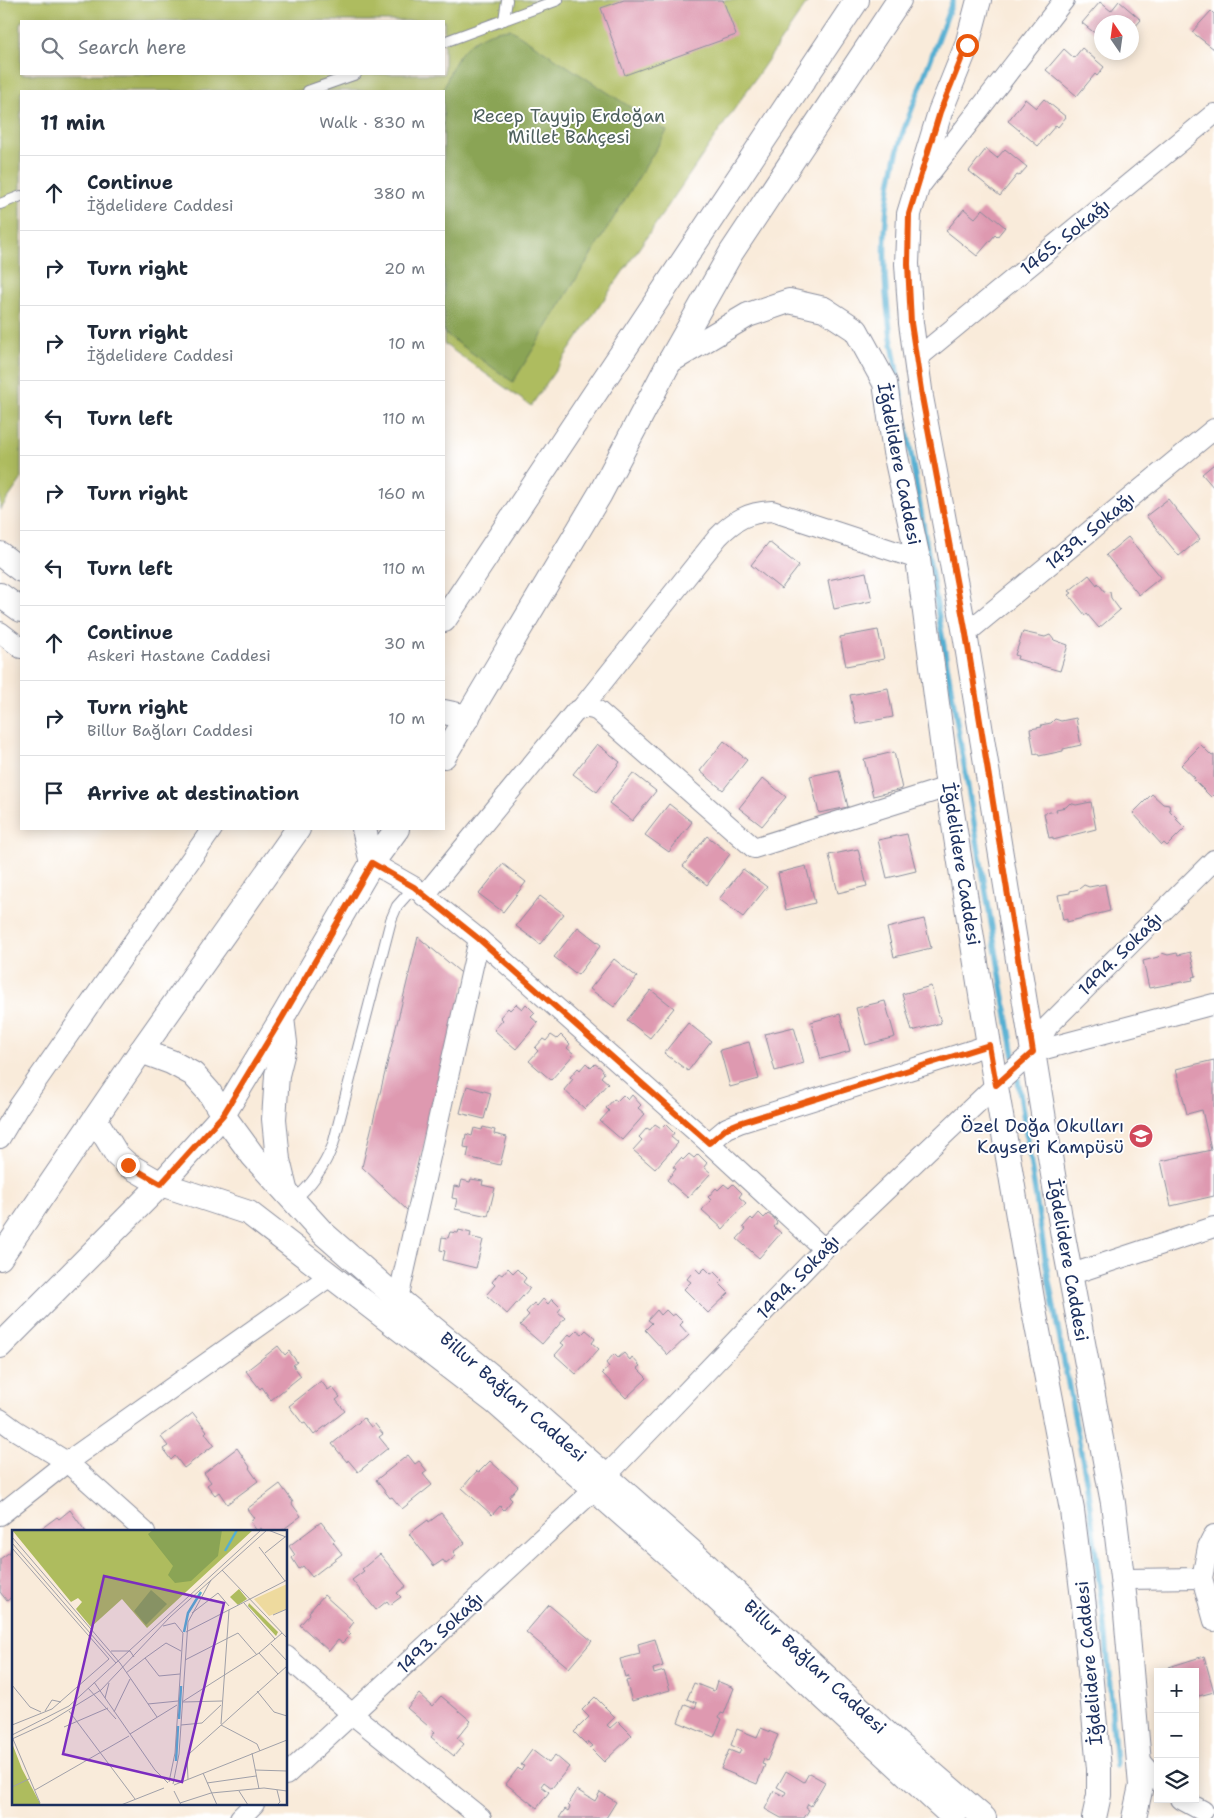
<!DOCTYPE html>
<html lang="en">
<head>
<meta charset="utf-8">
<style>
  :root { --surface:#fff; --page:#f6f6f7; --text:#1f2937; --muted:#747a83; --line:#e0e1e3 }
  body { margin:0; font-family:"Shantell Sans",sans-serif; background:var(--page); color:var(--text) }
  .controls { position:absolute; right:15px; bottom:15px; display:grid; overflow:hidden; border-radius:0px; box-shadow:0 2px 12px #0003 }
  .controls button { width:45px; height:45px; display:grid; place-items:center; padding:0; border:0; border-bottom:1px solid var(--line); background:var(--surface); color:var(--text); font:25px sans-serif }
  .compass { position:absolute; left:1094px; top:15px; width:45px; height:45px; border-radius:50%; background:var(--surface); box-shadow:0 2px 12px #0003; rotate:347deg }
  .stop { position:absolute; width:15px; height:15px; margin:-11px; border:4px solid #ea580c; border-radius:50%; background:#fff }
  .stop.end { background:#ea580c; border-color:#fff; box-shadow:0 1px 5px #0008 }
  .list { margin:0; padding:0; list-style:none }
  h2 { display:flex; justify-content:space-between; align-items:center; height:65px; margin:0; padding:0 20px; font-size:21px }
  h2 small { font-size:16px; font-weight:400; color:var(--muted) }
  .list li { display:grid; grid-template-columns:32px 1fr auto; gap:15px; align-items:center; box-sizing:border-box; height:75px; padding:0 20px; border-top:1px solid var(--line) }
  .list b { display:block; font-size:19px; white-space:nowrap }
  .list p { margin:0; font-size:16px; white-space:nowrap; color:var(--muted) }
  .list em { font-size:16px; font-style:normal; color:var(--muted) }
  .icon { flex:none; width:28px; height:28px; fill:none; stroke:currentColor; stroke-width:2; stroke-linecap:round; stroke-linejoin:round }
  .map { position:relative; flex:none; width:1214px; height:1818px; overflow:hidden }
  .search { position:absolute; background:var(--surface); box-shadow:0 2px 12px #0003; left:20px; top:20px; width:425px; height:55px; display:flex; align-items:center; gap:12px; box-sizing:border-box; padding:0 18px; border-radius:0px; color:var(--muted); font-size:19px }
  .panel { position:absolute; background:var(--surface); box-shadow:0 2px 12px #0003; left:20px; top:90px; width:425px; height:740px; border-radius:0px }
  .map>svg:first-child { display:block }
</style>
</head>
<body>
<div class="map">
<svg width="1214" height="1818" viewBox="0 0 1214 1818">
  <rect width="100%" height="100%" fill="#fff"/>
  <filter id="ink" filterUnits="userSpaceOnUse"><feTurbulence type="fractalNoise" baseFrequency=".02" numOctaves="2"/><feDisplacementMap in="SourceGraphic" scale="10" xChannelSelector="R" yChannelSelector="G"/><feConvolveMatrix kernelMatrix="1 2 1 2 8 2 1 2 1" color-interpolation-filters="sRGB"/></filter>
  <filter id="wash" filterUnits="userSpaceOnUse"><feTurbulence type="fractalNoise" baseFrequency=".0096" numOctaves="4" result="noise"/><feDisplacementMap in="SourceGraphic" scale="20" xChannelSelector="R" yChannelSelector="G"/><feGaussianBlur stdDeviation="1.12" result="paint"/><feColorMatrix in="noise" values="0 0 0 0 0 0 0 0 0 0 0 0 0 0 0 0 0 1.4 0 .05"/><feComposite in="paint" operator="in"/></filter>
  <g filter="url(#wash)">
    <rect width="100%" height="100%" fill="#f9ebda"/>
    <path fill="#aebc5e" stroke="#64765e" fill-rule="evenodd" d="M0 0H809L531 406 444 344V91H21V480L0 510ZM21 21H444V74H21Z"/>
    <path fill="#8aa455" stroke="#526a5a" d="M510 29 667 131 513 382 444 333 443 91C455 55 469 33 510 29Z"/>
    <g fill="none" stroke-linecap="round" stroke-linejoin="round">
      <g stroke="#55afd2" stroke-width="5.5">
        <path d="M953 0 902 135C881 202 881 268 891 337L1015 1062"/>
        <polyline points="1017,1074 1048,1276 1087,1484 1106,1636 1116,1766"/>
      </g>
    </g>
    <g id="blocks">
      <g fill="#de99b0">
        <polygon points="624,0 723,0 736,35 625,75 601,8"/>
        <polygon points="1119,1 1141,20 1133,29 1132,22 1102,22 1102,39 1082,23 1100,2 1111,11"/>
        <polygon points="1211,11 1214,14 1214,49 1192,32"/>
        <polygon points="1082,48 1104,67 1097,76 1095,74 1077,96 1046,70 1064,49 1074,58"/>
        <polygon points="1025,99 1036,108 1044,99 1066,117 1058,127 1056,125 1038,146 1008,121"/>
        <polygon points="986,149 997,158 1005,149 1027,167 1019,176 1017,175 1000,196 969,171"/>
        <polygon points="964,209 975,218 983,209 1005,227 997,237 995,235 977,256 946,231"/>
        <polygon points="1214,464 1214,488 1202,474"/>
        <polygon points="1168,499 1200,539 1179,556 1146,516"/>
        <polygon points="1128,537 1161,577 1139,595 1106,555"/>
        <polygon points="769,542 799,566 781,589 751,565"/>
        <polygon points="866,572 872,601 834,609 828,580"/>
        <polygon points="1089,575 1097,585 1098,583 1104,591 1110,592 1111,598 1120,610 1099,628 1087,614 1085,615 1069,595 1072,593 1069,591"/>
        <polygon points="878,630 884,659 846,666 840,637"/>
        <polygon points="1023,632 1045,637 1050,635 1054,640 1068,645 1060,671 1017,659 1018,656 1015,655"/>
        <polygon points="888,688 893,717 856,724 850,695"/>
        <polygon points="1076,718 1081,745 1063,749 1063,751 1039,756 1038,753 1034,754 1030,729 1042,727 1041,725 1051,723 1055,719 1061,721"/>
        <polygon points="724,741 747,760 723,790 700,771"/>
        <polygon points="597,744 620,762 597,792 573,774"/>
        <polygon points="1201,745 1212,756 1214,755 1214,794 1211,797 1193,779 1195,778 1181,765"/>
        <polygon points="894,752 902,789 873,796 864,759"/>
        <polygon points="839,770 848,807 819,813 810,776"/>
        <polygon points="633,773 656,791 632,821 609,803"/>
        <polygon points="763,778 786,797 762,826 739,808"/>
        <polygon points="1152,794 1163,804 1169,805 1170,811 1177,818 1176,819 1185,828 1167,846 1164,843 1162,845 1133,813"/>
        <polygon points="1091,802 1096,829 1053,840 1053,837 1049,838 1044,813 1057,811 1056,809 1066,807 1070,803 1076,805"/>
        <polygon points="669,804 692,822 669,852 645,835"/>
        <polygon points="907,834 916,871 887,878 878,840"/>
        <polygon points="707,836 730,854 707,885 683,866"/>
        <polygon points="858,849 867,886 838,893 829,855"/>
        <polygon points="503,864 526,882 503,912 479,894"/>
        <polygon points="806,866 815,903 786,910 778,873"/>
        <polygon points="743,869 767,887 743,917 719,899"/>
        <polygon points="1105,884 1110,911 1067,922 1067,919 1063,920 1058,895 1070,893 1070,891 1079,889 1084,885 1089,887"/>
        <polygon points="540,896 564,914 540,944 516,926"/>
        <polygon points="924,919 931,948 894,957 887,928"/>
        <polygon points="578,927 601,945 578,975 554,957"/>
        <polygon points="418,937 466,977 408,1211 362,1167"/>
        <polygon points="1190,952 1196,976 1192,977 1193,980 1149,988 1143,961 1158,957 1162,953 1168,955 1177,953 1178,955"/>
        <polygon points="614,959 637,977 614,1007 590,989"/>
        <polygon points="931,986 941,1023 912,1031 902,994"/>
        <polygon points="651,990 674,1008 650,1038 627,1020"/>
        <polygon points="885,1001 895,1037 866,1045 856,1008"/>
        <polygon points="516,1004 522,1009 526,1004 535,1013 531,1017 538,1023 516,1049 494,1030 503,1020 500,1017 508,1008 510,1010"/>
        <polygon points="840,1014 850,1051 821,1059 811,1022"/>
        <polygon points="688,1023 711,1041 688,1071 664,1053"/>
        <polygon points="794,1027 804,1063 775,1071 765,1034"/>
        <polygon points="551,1035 557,1039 561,1035 570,1044 567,1048 574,1054 551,1080 529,1061 538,1051 535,1048 543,1039 546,1041"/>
        <polygon points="749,1042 759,1079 730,1087 720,1050"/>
        <polygon points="1214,1060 1214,1196 1171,1206 1161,1161 1211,1150 1202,1110 1187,1114 1176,1069"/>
        <polygon points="586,1063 591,1068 595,1064 601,1068 604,1073 601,1077 608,1083 585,1109 564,1090 573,1079 570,1077 578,1068 580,1070"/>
        <polygon points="467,1086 491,1093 484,1119 460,1113"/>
        <polygon points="623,1095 628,1100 632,1095 641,1105 638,1108 645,1114 622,1140 600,1121 609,1111 606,1108 614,1099 617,1101"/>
        <polygon points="655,1124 661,1128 665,1124 674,1133 671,1137 678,1143 655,1169 633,1150 642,1140 639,1137 647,1128 650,1130"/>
        <polygon points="483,1127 495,1130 494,1134 507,1137 500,1165 467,1157 469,1148 464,1147 466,1134 472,1136 474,1128 482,1130"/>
        <polygon points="689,1154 694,1158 698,1154 707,1163 704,1167 711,1173 688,1198 667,1180 676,1169 673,1167 681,1158 683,1160"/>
        <polygon points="471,1179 483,1181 482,1185 495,1188 488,1216 455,1209 457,1199 452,1198 454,1186 460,1187 462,1180 470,1182"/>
        <polygon points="724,1184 729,1188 733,1184 742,1193 739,1197 746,1203 723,1229 702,1210 711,1200 708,1197 716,1188 718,1190"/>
        <polygon points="759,1213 764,1218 768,1214 774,1218 777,1223 774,1227 781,1233 759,1258 737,1239 746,1229 743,1227 751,1218 753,1220"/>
        <polygon points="459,1230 471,1233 470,1237 483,1240 476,1268 443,1260 445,1251 440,1250 442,1237 448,1238 450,1232 458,1233"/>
        <polygon points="508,1268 513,1273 517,1269 526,1278 523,1282 530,1288 507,1314 486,1295 495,1285 492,1282 499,1273 502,1275"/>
        <polygon points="705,1268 711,1274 714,1272 722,1280 719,1283 729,1293 708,1313 684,1289 691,1282 687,1279 691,1274 696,1269 700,1273"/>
        <polygon points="543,1299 548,1304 552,1299 561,1308 558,1312 565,1318 542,1344 520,1325 529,1315 526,1312 534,1303 537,1306"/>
        <polygon points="657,1310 661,1315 666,1310 672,1316 675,1314 683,1322 680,1325 689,1335 668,1355 645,1330 652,1323 648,1320"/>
        <polygon points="577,1330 582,1334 586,1330 592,1335 595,1339 592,1343 599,1349 576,1374 555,1355 564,1345 561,1343 569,1334 571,1336"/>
        <polygon points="278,1346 285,1355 289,1351 297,1362 293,1365 301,1376 271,1400 262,1387 260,1389 246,1371"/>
        <polygon points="624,1353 630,1360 632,1357 640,1366 637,1368 647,1378 626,1398 602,1373 609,1367 606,1363 614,1354 618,1358"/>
        <polygon points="321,1381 328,1390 332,1387 340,1397 336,1400 345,1411 314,1435 305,1423 303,1424 289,1406"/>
        <polygon points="193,1413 207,1431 205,1433 214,1445 184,1468 175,1456 171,1460 163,1449 168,1446 161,1437"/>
        <polygon points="364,1418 371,1427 375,1424 383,1434 379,1437 388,1448 358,1472 348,1460 347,1462 332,1444"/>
        <polygon points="237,1448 250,1467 249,1468 258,1481 227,1504 219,1492 215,1495 207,1485 211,1482 204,1473"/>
        <polygon points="408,1455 415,1464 419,1461 427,1471 423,1474 432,1485 402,1509 392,1497 390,1498 376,1480"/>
        <polygon points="490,1461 518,1486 509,1497 512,1500 504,1510 500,1506 492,1515 462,1488 477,1471 479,1472"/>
        <polygon points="280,1484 293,1502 292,1504 301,1516 280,1532 264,1532 261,1528 257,1531 250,1521 254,1518 247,1509"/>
        <polygon points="70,1510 86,1532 38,1531 57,1517 59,1519"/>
        <polygon points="441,1513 465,1543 453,1552 456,1556 446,1564 443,1560 434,1566 409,1534 428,1520 429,1522"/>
        <polygon points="321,1522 335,1540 333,1542 342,1554 312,1577 303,1566 299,1569 292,1558 295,1555 289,1546"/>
        <polygon points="14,1549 14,1595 7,1601 0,1592 0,1559"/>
        <polygon points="380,1554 406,1586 397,1593 401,1597 390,1605 387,1601 376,1610 352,1580 364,1571 362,1569"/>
        <polygon points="324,1595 354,1622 347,1631 351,1634 342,1643 338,1640 329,1651 300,1625 310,1614 309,1612"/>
        <polygon points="549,1605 592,1641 569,1668 526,1632"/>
        <polygon points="655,1639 663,1666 653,1669 654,1674 664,1671 670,1690 632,1701 626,1681 630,1680 628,1676 625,1677 620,1659 640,1654 638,1644"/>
        <polygon points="1204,1656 1214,1692 1195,1697 1195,1672 1171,1672 1169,1667"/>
        <polygon points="717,1681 734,1688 724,1714 721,1713 719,1717 722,1719 714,1737 678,1722 685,1704 695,1708 697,1703 687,1699 694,1683 714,1691"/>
        <polygon points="419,1694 432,1706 441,1696 471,1721 457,1738 464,1744 454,1756 431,1737 435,1732 407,1708"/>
        <polygon points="595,1697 615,1717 607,1725 610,1728 618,1721 632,1735 604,1762 590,1748 593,1746 589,1742 587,1745 574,1732 589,1717 582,1710"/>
        <polygon points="761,1728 778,1735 767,1761 764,1759 762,1764 765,1765 757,1784 721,1769 729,1750 739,1754 741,1750 731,1745 737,1729 757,1737"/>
        <polygon points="532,1750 549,1763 555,1755 569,1767 552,1788 544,1782 541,1786 549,1792 537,1808 506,1784 518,1768 521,1771 524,1766 521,1765"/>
        <polygon points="786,1771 804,1782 809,1773 825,1782 811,1806 808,1804 806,1808 809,1810 804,1818 781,1818 765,1809 774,1791 784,1796 786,1792 777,1787"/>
        <polygon points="577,1790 595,1801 600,1792 616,1802 606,1818 559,1818 565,1809 568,1811 570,1807 568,1805"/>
      </g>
    </g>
  </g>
  <g filter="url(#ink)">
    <use href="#blocks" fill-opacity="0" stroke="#8a8d9c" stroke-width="1"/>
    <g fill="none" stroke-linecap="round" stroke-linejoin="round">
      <defs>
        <g id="service">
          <polyline points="504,20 507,0"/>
          <polyline points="444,42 558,0"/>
          <polyline points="308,91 356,74"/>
          <polyline points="0,204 21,196"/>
          <path d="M294 1200C312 1185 324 1167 333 1145L391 920 397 906 414 887"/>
        </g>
        <g id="minor">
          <polyline points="920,186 1064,0"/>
          <polyline points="915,360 1214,114"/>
          <polyline points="0,632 21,648"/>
          <polyline points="965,634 1214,429"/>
          <path d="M581 709 718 537C734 520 749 512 772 511L918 559"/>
          <polyline points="372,863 414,887 479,939 709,1143 824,1249"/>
          <path d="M424 896 575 712C584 707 590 707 598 711L754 848 948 787"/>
          <polyline points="1033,1052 1048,1026 1214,860"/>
          <polyline points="0,1138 19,1106 212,829"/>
          <polyline points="709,1143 727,1128 739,1123 989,1045"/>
          <polyline points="1069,1275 1214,1227"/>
          <polyline points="398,1299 479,939"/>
          <polyline points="0,1419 15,1430 67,1462 145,1532"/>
          <polyline points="605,1477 824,1249 996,1085 1033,1052 1214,1004"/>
          <polyline points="0,1515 67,1462 330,1276"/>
          <polyline points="1214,1535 1208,1547 1202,1578 1214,1621"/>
          <polyline points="1123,1579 1202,1578"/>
          <polyline points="286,1656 352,1714 481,1818"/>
          <polyline points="1138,1758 1158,1781"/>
          <polyline points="286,1775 594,1490"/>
          <polyline points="1181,1799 1203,1811"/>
          <polyline points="240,1818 254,1804"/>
        </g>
        <g id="tertiary">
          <polyline points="979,0 967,45 940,112 909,214 907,264 911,323 921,397 965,634 1063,1236 1113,1503 1125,1602 1141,1786 1134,1818"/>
          <polyline points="670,361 748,315 789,301 824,309 856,330 885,383 895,452 918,559 948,787 989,1045 1033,1305 1072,1510 1084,1606 1099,1769 1099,1795 1094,1818"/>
          <polyline points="0,554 21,570"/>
          <polyline points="0,595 21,610"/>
          <polyline points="444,620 857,0"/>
          <polyline points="444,712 468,717"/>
          <polyline points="444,756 600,494 670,361 731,253 899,0"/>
          <polyline points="364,829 372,863"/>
          <polyline points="282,1018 285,1043 277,1075 274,1119 278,1160 285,1189"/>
          <polyline points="141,1051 171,1062 193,1074 209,1092 223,1115 253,1156 323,1233 398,1299 507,1389 691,1551 896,1742 984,1818"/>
          <polyline points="95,1119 117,1155 128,1165 161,1184 249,1213 496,1403 689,1573 954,1818"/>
          <polyline points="0,1258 141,1051 298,829"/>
          <polyline points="0,1346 161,1184 223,1115 282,1018 372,863 397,829"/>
        </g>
      </defs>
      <use href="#service" stroke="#8a8d9c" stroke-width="12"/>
      <use href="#minor" stroke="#8a8d9c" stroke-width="22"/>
      <use href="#tertiary" stroke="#8a8d9c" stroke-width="26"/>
      <use href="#service" stroke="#fff" stroke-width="10"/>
      <use href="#minor" stroke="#fff" stroke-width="20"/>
      <use href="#tertiary" stroke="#fff" stroke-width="24"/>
    </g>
  </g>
  <g fill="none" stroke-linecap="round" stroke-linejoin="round" filter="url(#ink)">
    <polyline stroke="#ea580c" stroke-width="6" points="128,1165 161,1184 223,1115 282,1018 372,863 414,887 479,939 709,1143 727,1128 739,1123 989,1045 996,1085 1033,1052 966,634 922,397 911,323 908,264 909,214 940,112 967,45"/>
  </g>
  <defs>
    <symbol id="school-disc" viewBox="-11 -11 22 22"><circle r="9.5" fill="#d1495b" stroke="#fff"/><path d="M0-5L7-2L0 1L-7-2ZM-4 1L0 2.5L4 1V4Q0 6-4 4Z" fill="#fff"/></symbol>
  </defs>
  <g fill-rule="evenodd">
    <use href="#school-disc" x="1127" y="1122" width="28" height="28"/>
  </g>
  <g text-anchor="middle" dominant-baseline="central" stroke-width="4" stroke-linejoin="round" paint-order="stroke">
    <g font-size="18" fill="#4e605e" stroke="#fff">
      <text x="569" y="116">Recep Tayyip Erdoğan<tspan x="569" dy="21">Millet Bahçesi</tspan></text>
    </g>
    <g font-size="18" fill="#1b2f5e" stroke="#fff">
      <text transform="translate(1065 237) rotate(-39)">1465. Sokağı</text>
      <text transform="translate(899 464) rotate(79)">İğdelidere Caddesi</text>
      <text transform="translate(1090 531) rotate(-40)">1439. Sokağı</text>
      <text transform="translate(961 864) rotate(81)">İğdelidere Caddesi</text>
      <text transform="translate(1120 954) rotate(-45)">1494. Sokağı</text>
      <text transform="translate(1068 1260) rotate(80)">İğdelidere Caddesi</text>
      <text transform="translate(798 1277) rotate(-46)">1494. Sokağı</text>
      <text transform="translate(513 1397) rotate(41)">Billur Bağları Caddesi</text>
      <text transform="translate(440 1633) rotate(-43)">1493. Sokağı</text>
      <text transform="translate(1089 1663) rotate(-95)">İğdelidere Caddesi</text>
      <text transform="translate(815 1667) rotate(43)">Billur Bağları Caddesi</text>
    </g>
    <g font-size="18" fill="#1b2f5e" stroke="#fff" text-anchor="end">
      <text x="1124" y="1126">Özel Doğa Okulları<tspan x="1124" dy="21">Kayseri Kampüsü</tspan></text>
    </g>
  </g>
  <g transform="translate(12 1530)">
    <rect width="275" height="275" fill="#f9ebda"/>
    <path d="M0 0H241L135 98 110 69 79 97 64 79 70 72 66 68 59 72ZM227 59 235 69 226 75 218 67ZM237 73 266 102 264 106 236 76ZM0 213 10 239 29 275H0Z" fill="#aebc5e"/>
    <path d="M141 0H210L206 26 179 51 163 53 156 45 161 36 138 7 136 4ZM139 60 155 74 134 95 122 81Z" fill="#8aa455"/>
    <path d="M275 54V79L257 86 242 69Z" fill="#eeda9e"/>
    <path fill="none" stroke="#55afd2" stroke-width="2.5" d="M213 21 225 0M172 102 176 83 189 62M167 189 169 156M164 231 166 196"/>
    <path fill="none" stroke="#a0a0a8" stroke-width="1" d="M256 0 274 7M0 7 108 133 145 187M0 13 104 133M247 17 273 51M0 18 97 129 40 179 0 195M253 23 273 7M210 40 275 108M232 73 263 109M180 83 206 63 217 76M261 85 275 79M151 96 163 93 171 103 163 223 157 252M174 102 275 50M259 114 275 131M99 121H118L122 127M247 123 266 144M133 128 154 113 169 121M173 130 226 103 245 125M114 143 133 128 147 146 168 144M82 152 143 240 156 253M0 155 18 177 29 182M76 158 104 189M245 161 262 182 275 186M93 168 97 153M170 172 247 123 270 103M171 172 210 171M136 174 166 171M33 181 40 170 49 172M57 181 123 269M102 182 118 149M209 194 217 80M169 195 190 193 209 175M209 195 245 214 248 221M52 197 96 178M118 204 165 175M0 205 57 176 249 0M0 209 37 192 89 160 158 87 255 0M1 209 28 273M240 223 247 259M243 240 275 241M191 243 205 275M176 249 175 228 178 223 275 136M195 253 244 246M161 254 167 224 176 92 199 50M162 255 275 210M0 257 17 249M23 260 117 206M162 261 169 275M227 261 236 275M168 273 199 263 252 258 275 261M109 275 152 258M265 275 268 272 265 260"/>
    <path fill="#7b2cbf" fill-opacity="0.15" stroke="#7b2cbf" stroke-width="2.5" d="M92 46 212 73 170 252 51 224Z"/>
    <rect width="275" height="275" fill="none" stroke="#1b2f5e" stroke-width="2.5"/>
  </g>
</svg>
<div class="controls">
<button>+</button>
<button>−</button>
<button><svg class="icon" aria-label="layers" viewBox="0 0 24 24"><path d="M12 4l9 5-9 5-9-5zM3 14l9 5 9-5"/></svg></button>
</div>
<svg class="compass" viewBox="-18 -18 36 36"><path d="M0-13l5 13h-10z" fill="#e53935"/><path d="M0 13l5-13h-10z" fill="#747a83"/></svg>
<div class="stop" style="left:967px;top:45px"></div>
<div class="stop end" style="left:128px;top:1165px"></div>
<div class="search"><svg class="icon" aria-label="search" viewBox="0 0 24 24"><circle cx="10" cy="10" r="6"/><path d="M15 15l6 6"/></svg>Search here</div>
<section class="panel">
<h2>11 min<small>Walk · 830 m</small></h2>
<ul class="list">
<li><svg class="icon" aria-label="ahead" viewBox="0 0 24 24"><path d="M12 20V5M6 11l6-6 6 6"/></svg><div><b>Continue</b><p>İğdelidere Caddesi</p></div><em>380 m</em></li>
<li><svg class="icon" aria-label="right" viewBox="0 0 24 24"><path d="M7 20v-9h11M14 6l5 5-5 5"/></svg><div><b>Turn right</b></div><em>20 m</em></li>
<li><svg class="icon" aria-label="right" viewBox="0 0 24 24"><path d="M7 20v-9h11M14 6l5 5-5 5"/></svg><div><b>Turn right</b><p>İğdelidere Caddesi</p></div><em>10 m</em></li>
<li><svg class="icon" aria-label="left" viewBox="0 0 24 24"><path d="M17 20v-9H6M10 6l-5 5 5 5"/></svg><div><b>Turn left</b></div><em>110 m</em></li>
<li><svg class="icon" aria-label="right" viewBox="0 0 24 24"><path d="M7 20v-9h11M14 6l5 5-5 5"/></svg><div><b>Turn right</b></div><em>160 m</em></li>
<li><svg class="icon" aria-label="left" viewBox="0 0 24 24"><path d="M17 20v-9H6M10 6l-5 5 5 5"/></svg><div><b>Turn left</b></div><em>110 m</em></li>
<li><svg class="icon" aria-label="ahead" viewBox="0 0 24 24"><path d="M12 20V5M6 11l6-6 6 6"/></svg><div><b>Continue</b><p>Askeri Hastane Caddesi</p></div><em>30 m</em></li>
<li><svg class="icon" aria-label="right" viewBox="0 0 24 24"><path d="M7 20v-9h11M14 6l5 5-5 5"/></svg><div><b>Turn right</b><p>Billur Bağları Caddesi</p></div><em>10 m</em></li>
<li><svg class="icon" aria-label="arrive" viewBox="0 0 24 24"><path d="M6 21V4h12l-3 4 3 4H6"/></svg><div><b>Arrive at destination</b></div></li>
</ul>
</section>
</div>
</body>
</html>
